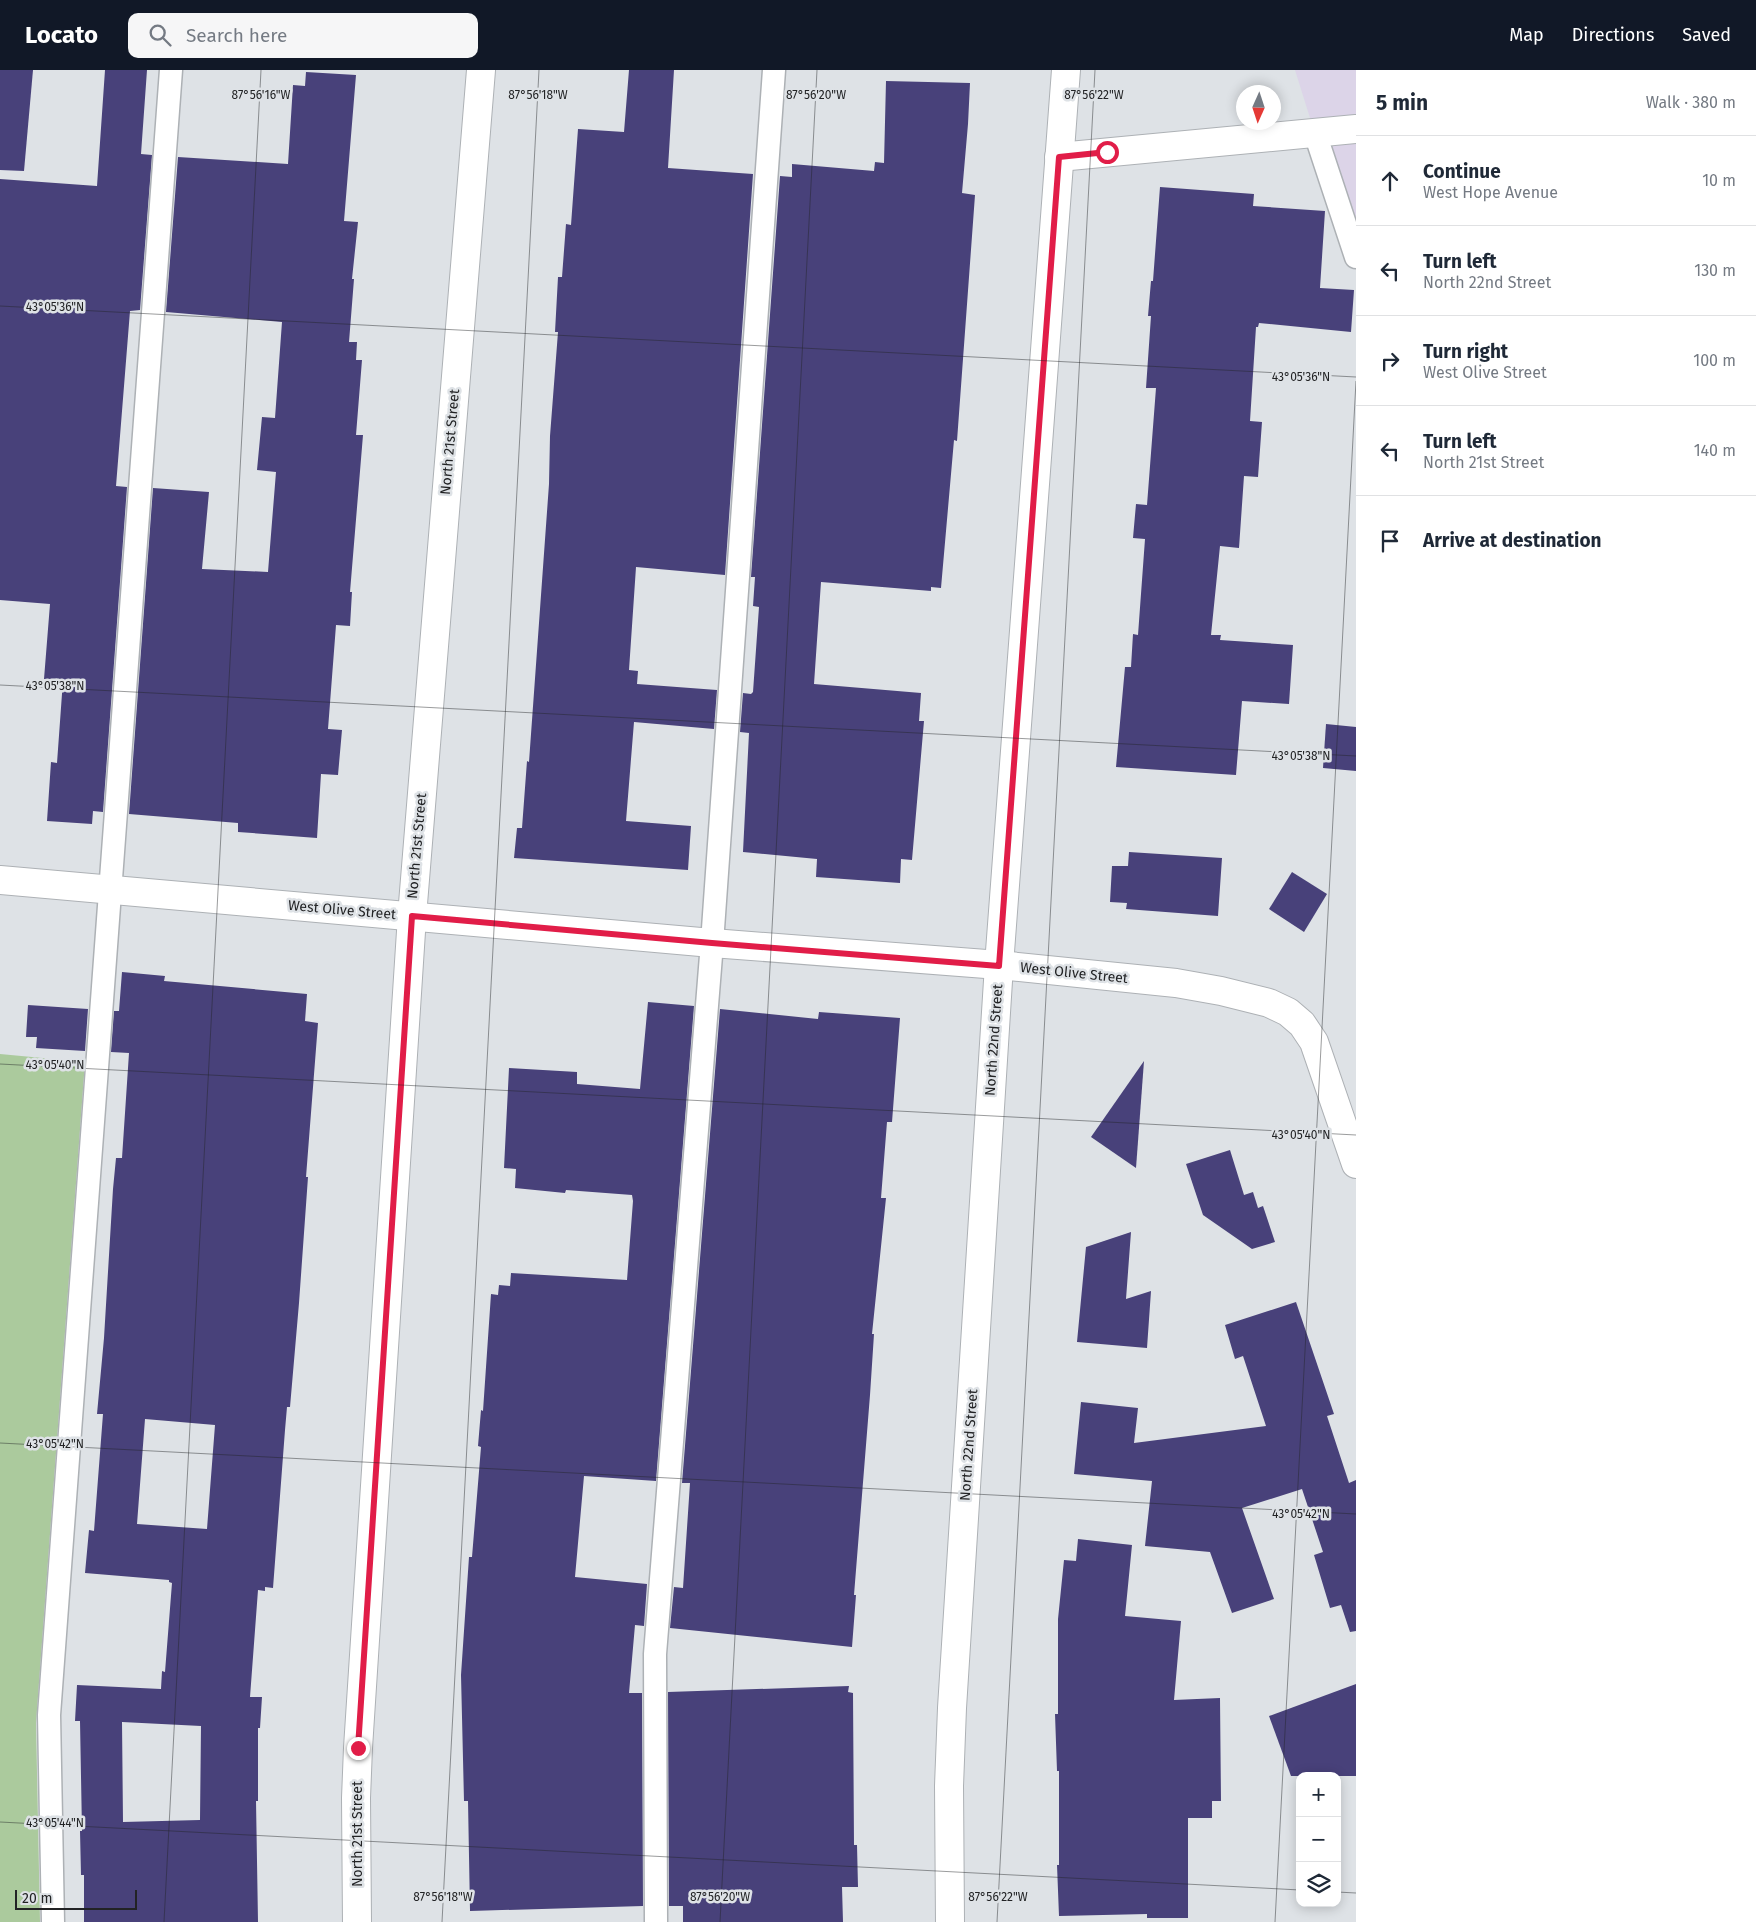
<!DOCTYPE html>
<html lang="en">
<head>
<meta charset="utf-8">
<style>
  :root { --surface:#fff; --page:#f6f6f7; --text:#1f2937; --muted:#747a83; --line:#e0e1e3; --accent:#111827 }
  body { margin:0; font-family:"Fira Sans",sans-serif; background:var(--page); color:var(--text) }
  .controls { position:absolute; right:15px; bottom:15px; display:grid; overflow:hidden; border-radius:10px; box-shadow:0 2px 12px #0003 }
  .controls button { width:45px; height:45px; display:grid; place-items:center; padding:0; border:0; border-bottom:1px solid var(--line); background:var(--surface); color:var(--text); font:25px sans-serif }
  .compass { position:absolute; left:1236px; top:15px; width:45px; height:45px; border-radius:50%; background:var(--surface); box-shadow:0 2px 12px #0003; rotate:183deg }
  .scale { position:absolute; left:15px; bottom:12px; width:122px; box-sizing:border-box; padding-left:5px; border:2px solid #222325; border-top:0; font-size:14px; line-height:18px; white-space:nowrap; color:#222325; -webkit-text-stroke:4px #dee2e6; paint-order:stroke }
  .stop { position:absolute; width:15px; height:15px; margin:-11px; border:4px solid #e11d48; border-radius:50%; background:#fff }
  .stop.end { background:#e11d48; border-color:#fff; box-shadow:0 1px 5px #0008 }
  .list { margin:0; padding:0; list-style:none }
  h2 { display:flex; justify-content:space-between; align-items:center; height:65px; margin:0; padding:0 20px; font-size:21px }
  h2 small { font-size:16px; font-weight:400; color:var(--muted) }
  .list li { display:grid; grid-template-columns:32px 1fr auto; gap:15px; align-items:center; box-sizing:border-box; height:90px; padding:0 20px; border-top:1px solid var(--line) }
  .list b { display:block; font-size:19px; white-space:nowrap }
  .list p { margin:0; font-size:16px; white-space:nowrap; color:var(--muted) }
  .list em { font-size:16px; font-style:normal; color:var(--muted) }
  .icon { flex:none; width:28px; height:28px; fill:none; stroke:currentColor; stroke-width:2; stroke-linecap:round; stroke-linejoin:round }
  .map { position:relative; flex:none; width:1356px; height:1852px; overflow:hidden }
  header { display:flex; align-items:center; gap:30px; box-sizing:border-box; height:70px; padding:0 25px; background:var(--accent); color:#fff }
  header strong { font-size:24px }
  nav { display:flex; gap:28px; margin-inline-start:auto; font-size:18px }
  .search { width:350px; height:45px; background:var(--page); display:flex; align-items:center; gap:12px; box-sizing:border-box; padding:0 18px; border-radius:10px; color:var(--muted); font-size:19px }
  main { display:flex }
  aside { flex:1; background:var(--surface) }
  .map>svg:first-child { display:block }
</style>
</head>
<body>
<header>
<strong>Locato</strong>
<div class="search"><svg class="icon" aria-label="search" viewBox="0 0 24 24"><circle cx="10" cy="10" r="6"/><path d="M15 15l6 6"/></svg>Search here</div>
<nav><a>Map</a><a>Directions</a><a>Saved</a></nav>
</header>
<main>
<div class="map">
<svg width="1356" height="1852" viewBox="0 0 1356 1852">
  <rect width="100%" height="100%" fill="#dee2e6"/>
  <polygon fill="#dcd4e8" points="1295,0 1356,0 1356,187 1321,83"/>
  <polygon fill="#abca9d" points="0,984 85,992 36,1653 40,1852 0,1852"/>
  <g fill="#48417a" fill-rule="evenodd">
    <polygon points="0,0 33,0 24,101 0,100"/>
    <polygon points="105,0 147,0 141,84 152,85 140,240 130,241 116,416 127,417 103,742 93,741 92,754 47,751 51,692 57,693 63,610 44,609 50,534 0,530 0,109 97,116"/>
    <polygon points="629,0 674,0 668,98 753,104 725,505 636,497 629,600 638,601 637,614 717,620 714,659 634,652 626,751 691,756 688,800 514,788 517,758 522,758 527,691 529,692 549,414 550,366 558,262 555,262 558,207 562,207 566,154 571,155 578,59 624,62"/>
    <polygon points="306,2 356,5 344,151 358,152 352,209 354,209 349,272 357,272 356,290 362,290 356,365 363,365 350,522 352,522 350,556 336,555 328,659 342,660 338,705 321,704 317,768 238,762 238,753 129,744 153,418 209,422 202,499 268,502 276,402 257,400 262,347 275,348 282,252 166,242 178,87 288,94 293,15 305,16"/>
    <polygon points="886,11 970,13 968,54 962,123 975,125 957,371 954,370 941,518 931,517 931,521 821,512 814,614 921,623 919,651 924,651 912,790 901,789 900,813 816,807 817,789 743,782 749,663 740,662 743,623 751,624 753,622 759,537 753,536 755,507 751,507 780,106 792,107 792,94 874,101 875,92 884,93"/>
    <polygon points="1160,117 1254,124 1253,136 1325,141 1320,218 1354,220 1351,262 1259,253 1258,257 1256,257 1250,351 1262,352 1258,407 1244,406 1239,478 1220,476 1211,565 1221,565 1220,570 1293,575 1289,634 1242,631 1236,705 1116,697 1125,597 1131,597 1133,564 1138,565 1145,469 1133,468 1136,434 1147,435 1156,318 1146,318 1151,246 1148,246 1151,211 1153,211"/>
    <polygon points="1326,654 1356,657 1356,701 1323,698"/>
    <polygon points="1129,782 1222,788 1218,846 1126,839 1127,833 1110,832 1112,796 1128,796"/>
    <polygon points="1292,802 1327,824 1304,862 1269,839"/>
    <path d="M122 902 165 906 164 911 307 924 305 951 318 953 306 1107H308L299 1233 290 1337H287L285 1360 273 1518 265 1517V1521L258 1520 250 1627H262L260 1658H258V1731H256L258 1852H84V1805H81L80 1761H82L80 1651H75L77 1615 161 1619 162 1601 165 1602 172 1513 169 1512V1510L85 1503 89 1460 94 1461 103 1344H97L104 1268 113 1119 116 1088H122L129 983 111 982 114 941H119ZM145 1349 215 1355 207 1459 137 1454ZM122 1652 201 1656 200 1750 123 1752Z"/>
    <polygon points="648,932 694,936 656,1411 584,1406 575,1507 647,1514 644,1556 635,1555 629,1623 642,1623 643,1836 470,1841 468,1731 464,1731 461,1605 469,1487 472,1487 481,1377 478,1376 481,1340 483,1341 491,1224 498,1225 499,1215 510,1216 511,1203 627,1210 633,1131 632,1125 566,1120 565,1123 515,1118 516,1099 504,1098 509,998 577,1002 577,1014 640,1019"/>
    <polygon points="28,935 88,939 85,981 36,978 37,967 26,967"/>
    <polygon points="720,939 818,949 819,942 900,948 892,1052 887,1052 881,1128 886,1128 872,1264 874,1264 870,1325 854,1525 856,1525 852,1577 670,1558 674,1517 683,1518 690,1413 682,1413"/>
    <polygon points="1144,991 1136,1098 1091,1067"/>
    <polygon points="1230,1080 1244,1125 1253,1122 1258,1138 1263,1136 1275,1172 1252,1179 1203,1145 1186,1094"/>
    <polygon points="1131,1162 1126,1229 1151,1221 1147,1278 1077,1272 1086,1177"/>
    <polygon points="1296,1232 1334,1344 1327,1346 1349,1413 1356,1410 1356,1561 1350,1562 1341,1535 1330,1538 1314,1485 1323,1482 1302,1419 1242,1438 1274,1529 1232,1543 1210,1482 1145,1476 1152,1411 1074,1404 1081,1332 1138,1338 1134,1373 1266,1356 1243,1286 1235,1289 1225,1255"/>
    <polygon points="1078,1469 1132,1475 1125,1546 1181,1551 1174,1630 1220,1628 1221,1731 1212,1731 1212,1748 1188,1748 1188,1848 1147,1848 1147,1844 1059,1846 1057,1795 1059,1795 1059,1701 1057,1701 1055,1644 1058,1644 1058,1549 1064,1490 1076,1491"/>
    <polygon points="1356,1614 1356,1706 1291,1706 1269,1646"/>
    <polygon points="849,1616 848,1622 853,1623 854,1775 857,1775 858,1817 842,1817 843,1852 683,1852 683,1836 669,1836 668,1622"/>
  </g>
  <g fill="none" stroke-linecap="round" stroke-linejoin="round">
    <defs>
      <g id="lane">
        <polyline points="1315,63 1356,187"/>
        <polyline points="53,1852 49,1645 171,0"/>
        <polyline points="656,1852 655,1584 712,873 774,0"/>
      </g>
      <g id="street">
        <polyline points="1059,87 1356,59"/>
        <polyline points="0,810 712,873 999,895 1176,913 1221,921 1269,933 1288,942 1302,954 1314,972 1356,1094"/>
        <polyline points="357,1852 356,1728 358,1678 412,846 481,0"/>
        <polyline points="950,1852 949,1716 952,1638 999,895 1066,0"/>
      </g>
    </defs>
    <use href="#lane" stroke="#adb1b5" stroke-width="25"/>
    <use href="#street" stroke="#adb1b5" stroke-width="30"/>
    <use href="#lane" stroke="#fff" stroke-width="22"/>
    <use href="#street" stroke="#fff" stroke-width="28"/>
  </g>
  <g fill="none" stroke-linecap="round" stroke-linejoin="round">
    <polyline stroke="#e11d48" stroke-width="6" points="358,1678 412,846 712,873 999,896 1059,87 1107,82"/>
  </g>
  <path fill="none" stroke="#222325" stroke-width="1" stroke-opacity="0.45" d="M0 236 1356 307M0 615 1356 686M0 994 1356 1065M0 1373 1356 1444M0 1752 1300 1820M1337 1822 1356 1823M164 1852 261 0M442 1852 539 0M720 1852 817 0M997 1852 1095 0M1275 1852 1356 311"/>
  <g text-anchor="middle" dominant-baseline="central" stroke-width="5" stroke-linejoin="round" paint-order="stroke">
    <g font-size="14" fill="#222325" stroke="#dee2e6">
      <text transform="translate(450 372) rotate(-85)">North 21st Street</text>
      <text transform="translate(417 776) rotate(-85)">North 21st Street</text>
      <text transform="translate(342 840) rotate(5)">West Olive Street</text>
      <text transform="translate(1074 903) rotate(6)">West Olive Street</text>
      <text transform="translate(994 970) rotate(-86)">North 22nd Street</text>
      <text transform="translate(969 1375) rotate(-86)">North 22nd Street</text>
      <text transform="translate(357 1764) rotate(-90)">North 21st Street</text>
    </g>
  </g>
  <g font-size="12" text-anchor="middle" fill="#222325" stroke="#dee2e6" stroke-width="5" stroke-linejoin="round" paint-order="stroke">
    <text x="261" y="29">87°56'16"W</text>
    <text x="538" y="29">87°56'18"W</text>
    <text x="816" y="29">87°56'20"W</text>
    <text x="1094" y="29">87°56'22"W</text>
    <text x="55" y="241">43°05'36"N</text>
    <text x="1301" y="311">43°05'36"N</text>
    <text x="55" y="620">43°05'38"N</text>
    <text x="1301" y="690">43°05'38"N</text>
    <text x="55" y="999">43°05'40"N</text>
    <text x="1301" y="1069">43°05'40"N</text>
    <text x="55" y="1378">43°05'42"N</text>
    <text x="1301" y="1448">43°05'42"N</text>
    <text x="55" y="1757">43°05'44"N</text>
    <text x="443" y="1831">87°56'18"W</text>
    <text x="720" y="1831">87°56'20"W</text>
    <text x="998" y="1831">87°56'22"W</text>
  </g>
</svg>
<div class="controls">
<button>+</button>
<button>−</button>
<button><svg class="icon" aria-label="layers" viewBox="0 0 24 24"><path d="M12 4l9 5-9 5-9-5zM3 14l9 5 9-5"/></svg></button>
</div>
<svg class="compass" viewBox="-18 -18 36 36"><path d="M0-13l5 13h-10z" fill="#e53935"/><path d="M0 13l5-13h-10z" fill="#747a83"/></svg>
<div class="scale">20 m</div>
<div class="stop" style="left:1107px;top:82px"></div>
<div class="stop end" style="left:358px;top:1678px"></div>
</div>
<aside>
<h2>5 min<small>Walk · 380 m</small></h2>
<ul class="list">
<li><svg class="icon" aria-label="ahead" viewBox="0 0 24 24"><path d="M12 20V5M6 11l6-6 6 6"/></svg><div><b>Continue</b><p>West Hope Avenue</p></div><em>10 m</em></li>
<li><svg class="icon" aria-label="left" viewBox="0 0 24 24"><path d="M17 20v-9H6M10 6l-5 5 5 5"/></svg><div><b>Turn left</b><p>North 22nd Street</p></div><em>130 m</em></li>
<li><svg class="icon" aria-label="right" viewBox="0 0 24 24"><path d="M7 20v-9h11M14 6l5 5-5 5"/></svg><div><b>Turn right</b><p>West Olive Street</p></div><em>100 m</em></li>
<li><svg class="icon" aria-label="left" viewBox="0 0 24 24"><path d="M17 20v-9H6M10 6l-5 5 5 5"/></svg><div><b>Turn left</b><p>North 21st Street</p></div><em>140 m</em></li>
<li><svg class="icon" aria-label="arrive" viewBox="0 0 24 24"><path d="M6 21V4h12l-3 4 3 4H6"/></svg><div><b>Arrive at destination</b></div></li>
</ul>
</aside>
</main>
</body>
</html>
